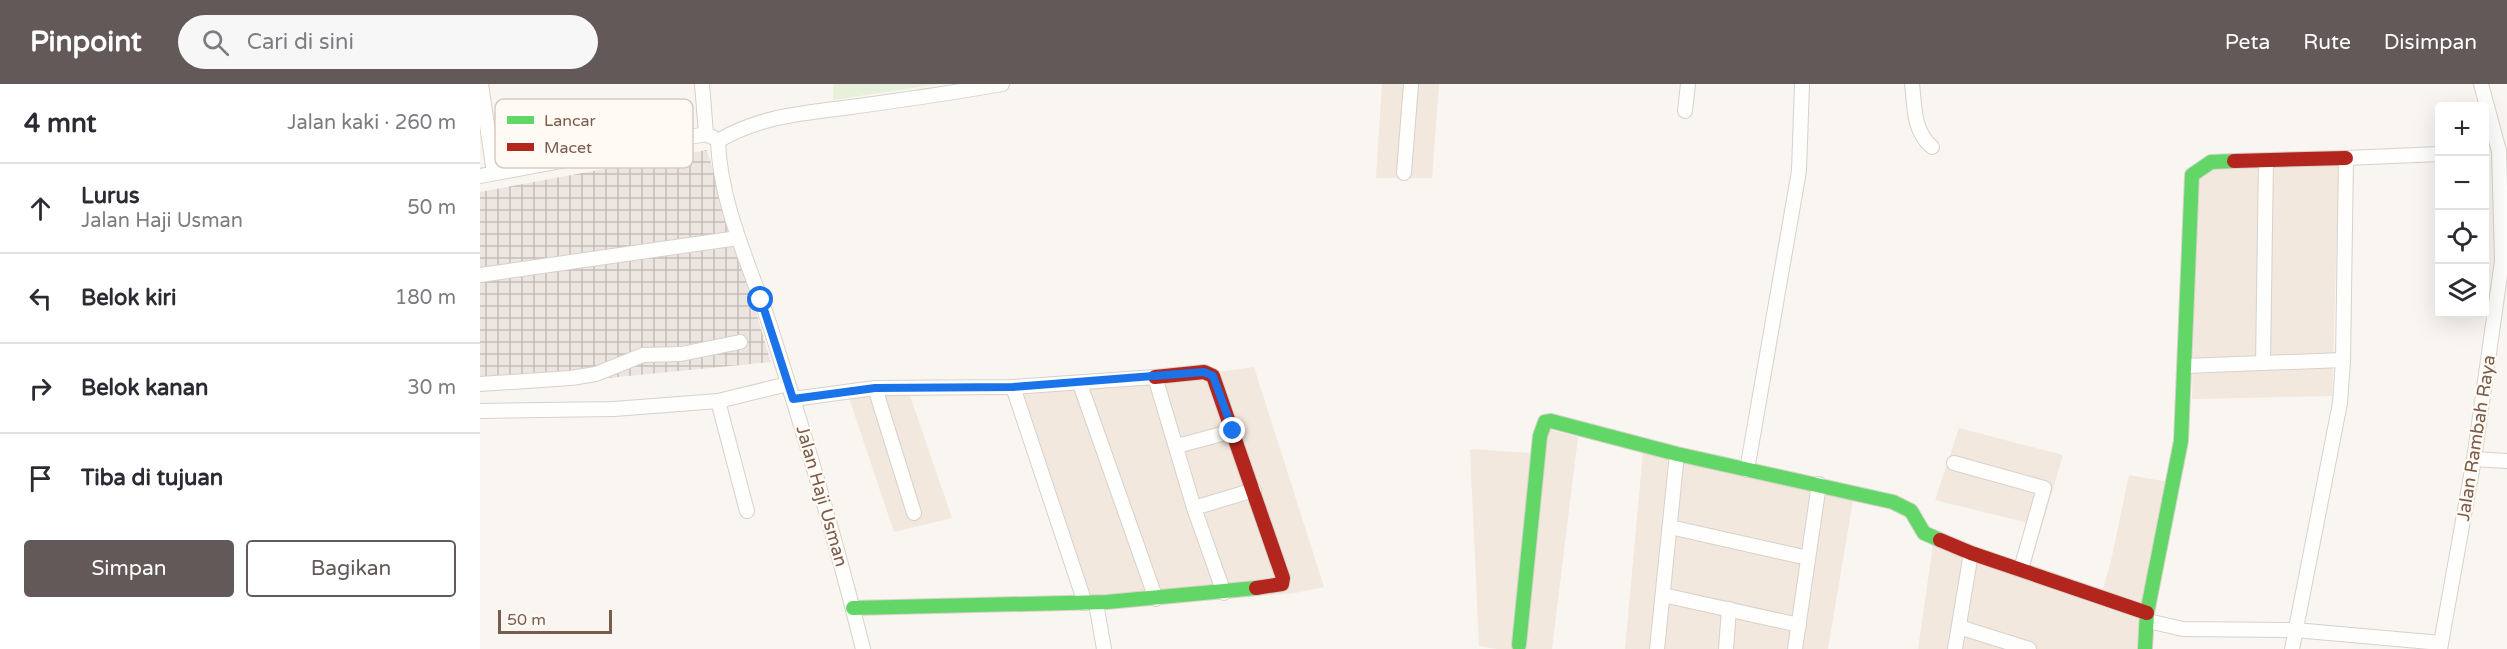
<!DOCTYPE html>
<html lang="id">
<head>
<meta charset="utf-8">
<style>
  :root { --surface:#fff; --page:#f7f7f7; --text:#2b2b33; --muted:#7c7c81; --line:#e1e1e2; --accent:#625958 }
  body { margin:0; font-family:"Varela Round",sans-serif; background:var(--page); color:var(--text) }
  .controls { position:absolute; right:18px; top:18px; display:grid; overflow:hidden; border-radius:6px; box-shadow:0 6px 24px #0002 }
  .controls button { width:54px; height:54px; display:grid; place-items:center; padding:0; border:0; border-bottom:2px solid var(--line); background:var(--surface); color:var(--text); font:30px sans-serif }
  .scale { position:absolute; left:18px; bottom:15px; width:114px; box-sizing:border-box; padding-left:6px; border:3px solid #7a5c4d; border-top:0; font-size:16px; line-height:21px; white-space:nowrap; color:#7a5c4d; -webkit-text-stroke:4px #fffaf3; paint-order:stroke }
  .stop { position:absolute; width:18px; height:18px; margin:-14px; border:4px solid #1a73e8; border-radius:50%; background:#fff }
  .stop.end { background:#1a73e8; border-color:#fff; box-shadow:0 2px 6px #0008 }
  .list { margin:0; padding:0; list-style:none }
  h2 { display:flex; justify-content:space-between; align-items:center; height:78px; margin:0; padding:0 24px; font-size:26px }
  h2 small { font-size:20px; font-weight:400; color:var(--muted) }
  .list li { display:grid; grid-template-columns:39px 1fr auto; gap:18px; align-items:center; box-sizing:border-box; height:90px; padding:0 24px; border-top:2px solid var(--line) }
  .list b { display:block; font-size:22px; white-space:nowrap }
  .list p { margin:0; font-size:20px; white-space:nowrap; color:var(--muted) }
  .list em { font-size:20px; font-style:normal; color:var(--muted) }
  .actions { display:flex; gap:12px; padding:18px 24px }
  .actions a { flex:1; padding:14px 0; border:2px solid var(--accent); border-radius:6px; text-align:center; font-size:21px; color:var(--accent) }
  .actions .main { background:var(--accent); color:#fff }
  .icon { flex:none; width:33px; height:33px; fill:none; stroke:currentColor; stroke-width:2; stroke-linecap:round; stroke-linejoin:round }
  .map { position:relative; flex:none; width:2027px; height:565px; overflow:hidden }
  header { display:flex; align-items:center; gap:36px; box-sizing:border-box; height:84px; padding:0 30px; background:var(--accent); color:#fff }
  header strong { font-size:28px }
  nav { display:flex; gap:33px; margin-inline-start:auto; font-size:21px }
  .search { width:420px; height:54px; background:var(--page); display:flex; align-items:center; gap:15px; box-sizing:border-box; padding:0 21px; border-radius:33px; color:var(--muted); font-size:22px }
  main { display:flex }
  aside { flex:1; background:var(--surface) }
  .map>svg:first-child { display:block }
</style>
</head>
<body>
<header>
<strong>Pinpoint</strong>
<div class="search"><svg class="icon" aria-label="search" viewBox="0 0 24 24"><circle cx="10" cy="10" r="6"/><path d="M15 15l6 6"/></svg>Cari di sini</div>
<nav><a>Peta</a><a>Rute</a><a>Disimpan</a></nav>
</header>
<main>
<aside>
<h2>4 mnt<small>Jalan kaki · 260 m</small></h2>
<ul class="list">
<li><svg class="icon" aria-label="ahead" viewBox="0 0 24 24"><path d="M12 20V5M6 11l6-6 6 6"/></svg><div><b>Lurus</b><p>Jalan Haji Usman</p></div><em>50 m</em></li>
<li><svg class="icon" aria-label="left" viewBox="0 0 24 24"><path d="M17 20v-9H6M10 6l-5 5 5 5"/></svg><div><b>Belok kiri</b></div><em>180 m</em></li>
<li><svg class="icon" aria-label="right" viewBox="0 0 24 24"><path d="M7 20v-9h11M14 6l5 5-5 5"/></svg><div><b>Belok kanan</b></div><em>30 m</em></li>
<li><svg class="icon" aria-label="arrive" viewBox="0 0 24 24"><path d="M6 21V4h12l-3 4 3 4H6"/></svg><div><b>Tiba di tujuan</b></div></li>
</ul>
<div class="actions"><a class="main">Simpan</a><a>Bagikan</a></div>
</aside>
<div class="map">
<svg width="2027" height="565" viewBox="0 0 2027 565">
  <defs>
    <pattern id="industrial-grid" width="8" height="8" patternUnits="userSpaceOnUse" patternTransform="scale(1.5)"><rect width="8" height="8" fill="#ede5e0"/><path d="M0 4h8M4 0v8" fill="none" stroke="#c5bdb8"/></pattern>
  </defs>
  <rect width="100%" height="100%" fill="#f9f5f0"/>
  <g fill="#f2e8de">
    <polygon points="902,0 959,0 952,94 896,94"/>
    <polygon points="1859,79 1852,312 1712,315 1717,86"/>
    <polygon points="774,283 844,503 815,509 604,527 526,308 657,299"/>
    <polygon points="428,306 472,434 414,448 369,314"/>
    <polygon points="1055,342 1098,353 1072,565 1017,565 999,562 990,365 1052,369"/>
    <polygon points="1479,344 1583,371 1550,483 1536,479 1548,439 1455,416"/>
    <polygon points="1163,368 1373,416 1348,565 1145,565"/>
    <polygon points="1649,391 1699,400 1668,565 1438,565 1453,461 1622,508 1631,477"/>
  </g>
  <polygon fill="url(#industrial-grid)" points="227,66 291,278 55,301 0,303 0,108"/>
  <polygon fill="#e7f0db" points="354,0 459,0 353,16"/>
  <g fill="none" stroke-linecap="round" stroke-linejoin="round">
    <defs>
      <g id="street">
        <polyline points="1,0 14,89"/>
        <polyline points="222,0 226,50 234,54"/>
        <path d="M1432 0C1435 24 1433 47 1452 63"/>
        <polyline points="1205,27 1208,0"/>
        <path d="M238 57C240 121 271 184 291 245 325 351 356 457 383 565"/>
        <path d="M238 57C279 32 325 29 371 23 422 16 472 9 522 0"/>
        <polyline points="924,89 931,0"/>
        <polyline points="0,92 226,50"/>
        <polyline points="0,191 258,154"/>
        <polyline points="1783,279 1786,76"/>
        <polyline points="1704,282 1863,276"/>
        <polyline points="0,300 91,294 116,290 163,271 201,270 260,258"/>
        <polyline points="600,300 676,515"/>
        <polyline points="533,303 605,519"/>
        <polyline points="395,304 434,429"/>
        <polyline points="313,315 395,304 533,303 675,293 714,424 744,509"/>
        <polyline points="238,317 267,427"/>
        <polyline points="0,327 134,325 238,317 308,300"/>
        <polyline points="697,362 753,347"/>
        <polyline points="1994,375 2027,377"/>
        <polyline points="1474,379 1564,404 1541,485"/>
        <polyline points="1267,386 1319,87 1322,0"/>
        <polyline points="714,424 774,406"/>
        <polyline points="1190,443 1328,474"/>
        <polyline points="1183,511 1319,541"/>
        <polyline points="616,519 624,565"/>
        <polyline points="1668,537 1703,545 1815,546 1961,559"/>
        <polyline points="1479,543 1549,565"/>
        <polyline points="1177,565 1197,370"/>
        <polyline points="1246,565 1249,525"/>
        <polyline points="1315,565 1339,400"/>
        <polyline points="1475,565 1491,469"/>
        <polyline points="1812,565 1860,319 1863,276 1866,74 1960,70"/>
        <polyline points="1960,565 1994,375 2022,177 2019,67 2001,0"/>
      </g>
      <g id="fast">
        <polyline points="373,524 627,518 776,504"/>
        <polyline points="1039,561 1060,352 1065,338 1071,337 1197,370 1413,418 1431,427 1444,449 1460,456"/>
        <polyline points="1665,565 1667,529 1701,357 1712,91 1731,78 1754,77"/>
      </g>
      <g id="jam">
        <polyline points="1754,77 1866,74"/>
        <polyline points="675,293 724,288 733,292 803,494 802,500 776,504"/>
        <polyline points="1460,456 1491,469 1667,529"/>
      </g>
    </defs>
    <use href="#street" stroke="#d7d1cb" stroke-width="16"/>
    <use href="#fast" stroke="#d9d2cb" stroke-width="16"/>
    <use href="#jam" stroke="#d9d2cb" stroke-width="16"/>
    <use href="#street" stroke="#fefefd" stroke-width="14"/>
    <use href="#fast" stroke="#63d668" stroke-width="14"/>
    <use href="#jam" stroke="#b3261e" stroke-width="14"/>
  </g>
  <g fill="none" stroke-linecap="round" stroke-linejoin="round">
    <polyline stroke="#1a73e8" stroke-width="8" points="281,216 313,315 395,304 533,303 724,288 733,292 753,347"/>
  </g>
  <g text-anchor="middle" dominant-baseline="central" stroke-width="4.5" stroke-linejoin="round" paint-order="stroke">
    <g font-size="18" fill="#7a5c4d" stroke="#fffaf3">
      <text transform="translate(1996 354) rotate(-81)">Jalan Rambah Raya</text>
      <text transform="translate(342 412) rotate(74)">Jalan Haji Usman</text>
    </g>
  </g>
  <rect x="15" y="15" width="198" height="69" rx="9" fill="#fffaf3" stroke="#d7cbc1" stroke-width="1.5"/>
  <rect x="27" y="32" width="27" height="8" fill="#63d668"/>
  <rect x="27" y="59" width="27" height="8" fill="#b3261e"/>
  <g font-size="16" fill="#7a5c4d">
    <text x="64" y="42">Lancar</text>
    <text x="64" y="69">Macet</text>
  </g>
</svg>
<div class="controls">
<button>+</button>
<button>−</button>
<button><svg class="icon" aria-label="locate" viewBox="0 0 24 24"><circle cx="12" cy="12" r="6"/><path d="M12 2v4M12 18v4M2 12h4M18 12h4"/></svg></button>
<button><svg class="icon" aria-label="layers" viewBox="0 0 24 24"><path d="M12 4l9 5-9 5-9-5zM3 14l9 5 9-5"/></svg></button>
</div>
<div class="scale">50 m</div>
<div class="stop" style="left:281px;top:216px"></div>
<div class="stop end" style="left:753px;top:347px"></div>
</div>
</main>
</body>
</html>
